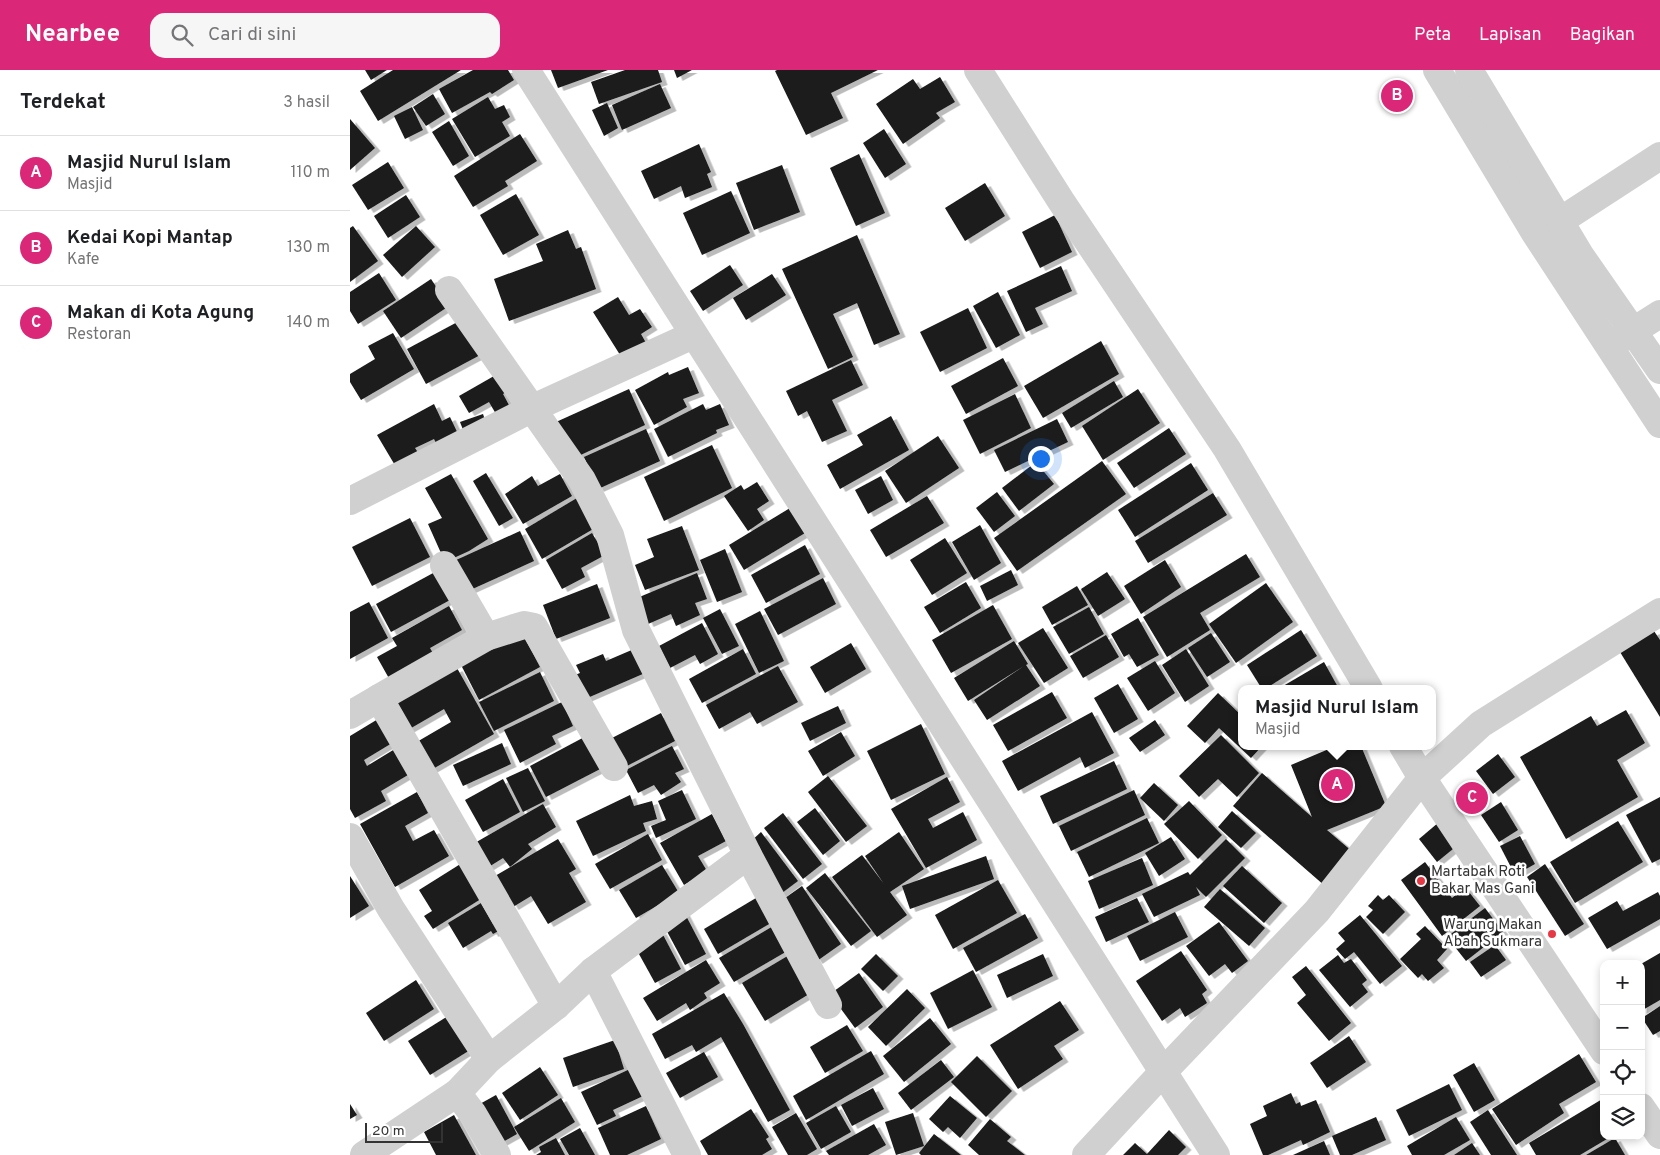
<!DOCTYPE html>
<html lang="id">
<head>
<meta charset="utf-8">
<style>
  :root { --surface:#fff; --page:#f6f6f6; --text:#202124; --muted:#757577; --line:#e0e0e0; --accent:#db2777 }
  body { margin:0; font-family:Overpass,sans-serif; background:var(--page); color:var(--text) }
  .controls { position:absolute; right:15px; bottom:15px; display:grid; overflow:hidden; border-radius:10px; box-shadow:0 2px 8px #0003 }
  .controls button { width:45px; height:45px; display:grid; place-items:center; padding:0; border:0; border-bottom:1px solid var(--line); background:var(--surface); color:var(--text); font:25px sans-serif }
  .scale { position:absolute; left:15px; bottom:12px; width:78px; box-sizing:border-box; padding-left:5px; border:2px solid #333; border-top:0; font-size:14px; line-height:18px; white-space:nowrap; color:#333; -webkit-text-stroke:4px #fff; paint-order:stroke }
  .you { position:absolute; left:690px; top:388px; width:18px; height:18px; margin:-12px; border:4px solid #fff; border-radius:50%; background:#1a73e8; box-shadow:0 0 0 8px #1a73e833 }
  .badge { display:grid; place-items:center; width:32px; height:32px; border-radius:50%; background:var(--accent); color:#fff; font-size:16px; font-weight:700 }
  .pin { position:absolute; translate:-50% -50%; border:2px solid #fff; box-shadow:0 1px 5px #0006 }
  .popup { position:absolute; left:888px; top:615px; width:198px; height:65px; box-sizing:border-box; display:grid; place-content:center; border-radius:10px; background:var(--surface); filter:drop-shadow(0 1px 4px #0005); font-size:16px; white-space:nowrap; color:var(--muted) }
  .popup b { font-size:19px; color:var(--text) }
  .popup::after { content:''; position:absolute; left:50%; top:100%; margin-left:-10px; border:10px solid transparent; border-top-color:var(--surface) }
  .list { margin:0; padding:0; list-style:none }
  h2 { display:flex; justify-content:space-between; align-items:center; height:65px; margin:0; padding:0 20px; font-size:21px }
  h2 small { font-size:16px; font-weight:400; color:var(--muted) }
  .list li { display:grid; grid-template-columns:32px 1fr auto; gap:15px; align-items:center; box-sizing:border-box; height:75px; padding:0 20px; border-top:1px solid var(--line) }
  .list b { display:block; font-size:19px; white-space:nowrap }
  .list p { margin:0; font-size:16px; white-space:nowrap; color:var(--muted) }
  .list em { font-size:16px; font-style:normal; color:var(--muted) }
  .icon { flex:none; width:28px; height:28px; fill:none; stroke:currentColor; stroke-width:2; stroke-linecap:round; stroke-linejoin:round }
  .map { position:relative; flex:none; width:1310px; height:1085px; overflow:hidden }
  header { display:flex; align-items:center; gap:30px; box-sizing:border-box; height:70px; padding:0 25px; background:var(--accent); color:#fff }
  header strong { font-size:24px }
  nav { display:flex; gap:28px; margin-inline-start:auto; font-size:18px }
  .search { width:350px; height:45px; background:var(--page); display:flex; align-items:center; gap:12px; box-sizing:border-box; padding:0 18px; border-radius:15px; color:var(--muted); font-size:19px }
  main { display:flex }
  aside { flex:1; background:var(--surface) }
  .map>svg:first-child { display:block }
</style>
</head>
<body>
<header>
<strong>Nearbee</strong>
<div class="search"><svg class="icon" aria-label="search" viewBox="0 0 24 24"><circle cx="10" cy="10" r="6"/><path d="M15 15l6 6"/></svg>Cari di sini</div>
<nav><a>Peta</a><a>Lapisan</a><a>Bagikan</a></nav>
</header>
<main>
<aside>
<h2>Terdekat<small>3 hasil</small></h2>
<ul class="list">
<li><span class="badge">A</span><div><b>Masjid Nurul Islam</b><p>Masjid</p></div><em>110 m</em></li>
<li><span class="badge">B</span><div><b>Kedai Kopi Mantap</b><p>Kafe</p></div><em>130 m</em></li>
<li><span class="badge">C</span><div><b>Makan di Kota Agung</b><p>Restoran</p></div><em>140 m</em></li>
</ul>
</aside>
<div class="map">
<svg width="1310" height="1085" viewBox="0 0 1310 1085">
  <defs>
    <filter id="shadow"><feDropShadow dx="5.5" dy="3" stdDeviation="0" flood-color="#0004"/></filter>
  </defs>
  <rect width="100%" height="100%" fill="#fff"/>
  <g fill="#1a1a1a" filter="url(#shadow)">
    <polygon points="15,0 37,0 21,10"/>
    <polygon points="43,0 111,0 28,51 10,21"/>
    <polygon points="123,0 158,0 164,10 142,24 140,22 102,43 89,19"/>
    <polygon points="201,0 258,0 208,18"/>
    <polygon points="275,0 308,0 312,12 249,34 241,12"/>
    <polygon points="324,0 342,0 327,8"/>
    <polygon points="427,0 528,0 481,23 493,48 456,65 425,1"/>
    <polygon points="590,7 605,32 586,43 590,48 553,74 526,34 563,9 570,19"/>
    <polygon points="310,14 321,38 272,60 262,35"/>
    <polygon points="83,24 95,44 76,56 63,37"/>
    <polygon points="138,27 145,39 154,35 160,47 152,52 160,66 125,87 102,49"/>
    <polygon points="257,33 268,58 254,66 242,40"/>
    <polygon points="62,37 73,60 55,69 44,46"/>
    <polygon points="0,49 25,78 0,100"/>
    <polygon points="99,51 119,86 103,96 82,62"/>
    <polygon points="534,59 556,94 535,108 513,73"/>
    <polygon points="170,64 187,91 155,111 158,116 123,137 104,106"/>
    <polygon points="349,74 361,102 357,104 362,117 335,128 331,116 304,129 291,101"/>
    <polygon points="509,84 535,143 506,156 480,98"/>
    <polygon points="38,92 54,118 18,140 2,115"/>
    <polygon points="432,95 450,142 404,160 386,113"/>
    <polygon points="635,113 655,146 615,171 595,138"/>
    <polygon points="381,121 400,163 352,185 333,143"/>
    <polygon points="166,124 189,165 153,185 130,145"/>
    <polygon points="56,125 70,147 38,168 24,146"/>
    <polygon points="705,145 722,182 690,198 672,162"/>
    <polygon points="3,156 28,191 0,212 0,158"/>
    <polygon points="66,156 85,177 52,207 33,185"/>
    <polygon points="218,160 226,179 231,177 246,219 159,251 144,209 193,191 186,174"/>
    <polygon points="507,165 550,264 524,275 507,233 483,244 503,287 478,299 432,199"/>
    <polygon points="380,195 393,215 353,241 340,221"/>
    <polygon points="711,196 722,221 685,238 693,254 676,262 657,221"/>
    <polygon points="29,203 46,230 8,254 0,241 0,222"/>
    <polygon points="422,204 436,225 396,250 383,228"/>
    <polygon points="81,209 99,236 51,268 33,241"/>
    <polygon points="648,222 670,265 646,278 623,236"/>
    <polygon points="268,227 279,245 290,239 302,257 291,264 296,273 272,288 243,242"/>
    <polygon points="618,238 637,278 590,302 570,262"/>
    <polygon points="113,249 132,284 76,314 57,279"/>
    <polygon points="43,263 64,299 11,330 0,312 0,304 25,289 18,276"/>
    <polygon points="751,271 769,304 693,348 674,316"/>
    <polygon points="653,288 668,316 616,344 601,316"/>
    <polygon points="501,290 513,315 482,330 497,361 472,372 457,341 448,346 436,321"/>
    <polygon points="338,297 349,323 333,329 337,337 304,355 285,320 318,302 319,305"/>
    <polygon points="151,302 161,319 153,324 160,337 146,344 139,332 119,343 109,326"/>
    <polygon points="764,311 773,327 721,358 712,343"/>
    <polygon points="279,319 295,355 222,389 206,352"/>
    <polygon points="788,319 810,353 753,390 732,356"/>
    <polygon points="665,324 681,358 630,384 613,350"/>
    <polygon points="84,334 92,351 100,347 109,366 88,377 84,369 65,378 69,384 46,397 27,365"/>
    <polygon points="353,334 356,340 370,334 379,355 366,360 367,363 318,387 304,359"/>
    <polygon points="133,344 137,356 115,365 110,352"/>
    <polygon points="541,346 559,380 490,419 477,395 513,375 507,365"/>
    <polygon points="707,349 718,372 655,402 644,380"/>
    <polygon points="819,358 836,384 784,418 767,393"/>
    <polygon points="296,359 310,391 248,419 234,387"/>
    <polygon points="588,366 609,398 556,433 535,401"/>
    <polygon points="362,375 382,418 314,451 294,407"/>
    <polygon points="752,391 776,424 667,501 644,468"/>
    <polygon points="686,392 704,414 669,441 652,418"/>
    <polygon points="841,393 858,420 785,467 768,440"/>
    <polygon points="136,403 163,448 149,456 123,411"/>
    <polygon points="101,404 138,469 119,481 95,492 78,454 92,448 75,418"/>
    <polygon points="210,404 222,426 173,454 155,424 182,406 188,416"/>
    <polygon points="531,406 543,430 518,444 505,420"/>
    <polygon points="407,412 419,431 407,439 414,450 398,461 374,426 391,415 394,420"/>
    <polygon points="647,422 665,446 644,462 626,438"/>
    <polygon points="863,423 877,445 798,493 785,471"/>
    <polygon points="232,425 250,455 192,489 175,459"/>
    <polygon points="577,426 594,453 536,487 520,460"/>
    <polygon points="440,438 455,463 394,500 379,475"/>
    <polygon points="60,448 80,487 22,516 2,477"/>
    <polygon points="630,455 651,493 624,510 602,472"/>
    <polygon points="332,456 349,500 295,520 285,495 304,487 297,469"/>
    <polygon points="170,461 184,491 118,521 104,491"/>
    <polygon points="242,463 255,485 231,498 235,507 212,519 196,490"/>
    <polygon points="595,468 617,503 582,525 560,490"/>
    <polygon points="455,475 470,504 416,533 401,505"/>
    <polygon points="375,479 392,522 367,532 350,490"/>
    <polygon points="896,484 910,507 850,543 860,560 817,587 793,547"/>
    <polygon points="815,490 831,517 791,544 774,516"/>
    <polygon points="661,500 668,515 637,531 630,516"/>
    <polygon points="85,502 100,530 41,562 26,534"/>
    <polygon points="757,502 775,529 748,546 731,519"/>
    <polygon points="347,503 357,529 345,533 350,545 326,556 321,544 298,554 287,528"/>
    <polygon points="473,508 486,534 428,565 414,539"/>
    <polygon points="616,512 631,538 590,563 574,537"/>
    <polygon points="916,513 943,552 886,593 859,554"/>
    <polygon points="247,514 260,548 206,569 193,535"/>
    <polygon points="727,516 738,535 702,555 692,537"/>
    <polygon points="19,532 38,568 0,589 0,542"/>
    <polygon points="643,535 662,569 601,603 582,570"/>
    <polygon points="99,536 112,560 80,578 85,587 41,612 27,587 47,576 42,568"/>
    <polygon points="739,537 754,564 719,584 703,557"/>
    <polygon points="370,539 389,576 372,584 353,548"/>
    <polygon points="410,541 434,591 409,603 385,554"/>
    <polygon points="788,548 809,585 787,597 779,584 774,587 761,564"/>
    <polygon points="352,553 368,584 350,594 345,585 320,598 309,576"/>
    <polygon points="693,558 718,598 694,613 668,573"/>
    <polygon points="951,560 967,586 915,619 912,619 897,595"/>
    <polygon points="171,561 190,597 129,630 110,593"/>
    <polygon points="1304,561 1310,570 1310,647 1270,582"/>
    <polygon points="861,563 880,592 857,607 838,578"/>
    <polygon points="756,565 769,587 733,608 720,586"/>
    <polygon points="664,571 678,594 676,595 690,616 637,650 624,630 674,596 618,631 604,608"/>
    <polygon points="501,573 516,599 475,623 460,597"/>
    <polygon points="284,579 295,603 235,629 225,605 230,603 226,595 253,584 256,591"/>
    <polygon points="393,579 406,604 352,633 339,609"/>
    <polygon points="836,579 859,616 835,632 812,595"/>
    <polygon points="805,591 825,623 798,641 777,608"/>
    <polygon points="974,592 989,619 928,619"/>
    <polygon points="428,596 448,632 407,654 400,642 369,659 356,635"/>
    <polygon points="107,598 144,664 81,700 65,673 101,652 94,639 56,661 42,636"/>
    <polygon points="190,602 204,631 144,661 129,632"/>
    <polygon points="768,614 788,649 764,663 744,628"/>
    <polygon points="702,622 717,648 658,681 643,655"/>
    <polygon points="868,623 892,646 892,676 912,676 901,688 869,658 855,673 837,656"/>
    <polygon points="212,632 223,656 202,666 206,674 170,693 154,660"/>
    <polygon points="488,636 496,653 460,671 451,653"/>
    <polygon points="1276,640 1295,673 1267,690 1288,727 1216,769 1170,687 1241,646 1247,656"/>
    <polygon points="742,642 764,683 735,698 730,687 668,721 652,691"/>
    <polygon points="311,643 325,671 273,698 258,670"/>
    <polygon points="33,646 47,670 14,690 17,696 53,674 68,699 31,721 36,731 5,748 0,739 0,666"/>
    <polygon points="805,650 815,665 790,682 779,668"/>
    <polygon points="571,654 595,704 541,730 517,681"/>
    <polygon points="491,662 505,686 473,706 458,681"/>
    <polygon points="240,664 256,696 196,727 180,696"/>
    <polygon points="871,665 909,703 887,727 868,709 849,727 829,706"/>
    <polygon points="152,673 161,694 113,716 103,695"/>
    <polygon points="322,676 334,699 325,703 331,712 311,725 304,715 288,723 276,700"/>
    <polygon points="986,676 1011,676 1036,736 977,760 1004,783 975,816 883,736 912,703 962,747 941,695"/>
    <polygon points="1148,684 1165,707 1143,724 1126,701"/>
    <polygon points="764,691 777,719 703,754 690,726"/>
    <polygon points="178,698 195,731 173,742 156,708"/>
    <polygon points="478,706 517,756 496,772 458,722"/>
    <polygon points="597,707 610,732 578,749 583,758 613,742 627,770 576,798 541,739"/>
    <polygon points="153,709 170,742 133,762 115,730"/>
    <polygon points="804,713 828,735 814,751 790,728"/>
    <polygon points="332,720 346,749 306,768 301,756 316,750 308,731"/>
    <polygon points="784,720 795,745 721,781 709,756"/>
    <polygon points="67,722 78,743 55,756 63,771 84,760 99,786 45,817 10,754"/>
    <polygon points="280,725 284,736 302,731 307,749 293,753 296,761 243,786 226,751"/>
    <polygon points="1310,727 1310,789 1302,793 1276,745"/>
    <polygon points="839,731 872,765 848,789 814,754"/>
    <polygon points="1151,732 1168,760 1149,772 1131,745"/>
    <polygon points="193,734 206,757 178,774 182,779 160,797 153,788 137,798 123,774"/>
    <polygon points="465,738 490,771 473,785 447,752"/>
    <polygon points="882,741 906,763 891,778 868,757"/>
    <polygon points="433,743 472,794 453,809 414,758"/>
    <polygon points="362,744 376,771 348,786 357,801 334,815 310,773"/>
    <polygon points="1095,747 1114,770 1087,792 1069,769"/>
    <polygon points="797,748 809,773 739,807 727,782"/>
    <polygon points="1268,751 1293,792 1225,833 1200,792"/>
    <polygon points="411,762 448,811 428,826 399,773"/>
    <polygon points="549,762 574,799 540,822 557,845 527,867 482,807 512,785 534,814 515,786"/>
    <polygon points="298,764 312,790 260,819 245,794"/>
    <polygon points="1170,766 1185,794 1165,805 1150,776"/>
    <polygon points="821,767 835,789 809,806 795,783"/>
    <polygon points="208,769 226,799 219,803 236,832 198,854 181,826 163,837 145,806"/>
    <polygon points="876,769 895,788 856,827 846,817 850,825 804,847 792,824 838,802 840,805"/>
    <polygon points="636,786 644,809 560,839 552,816"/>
    <polygon points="792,788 803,815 749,839 738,811"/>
    <polygon points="1075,792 1102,828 1115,817 1130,836 1092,866 1051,810"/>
    <polygon points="112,793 134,827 83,859 74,846 82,841 69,820"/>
    <polygon points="1195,794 1234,854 1215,866 1177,807"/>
    <polygon points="312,795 329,823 286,848 269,820"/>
    <polygon points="892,796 932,833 914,853 873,816"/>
    <polygon points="475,803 521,861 501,876 456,818"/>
    <polygon points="0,806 19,836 0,848"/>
    <polygon points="648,810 667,843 603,879 585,845"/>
    <polygon points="452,816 491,874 467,891 428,833"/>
    <polygon points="870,819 915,858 899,876 854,837"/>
    <polygon points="1308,822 1310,826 1310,849 1257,879 1238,848 1267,831 1273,841"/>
    <polygon points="411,825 426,850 368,884 354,859"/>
    <polygon points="1028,825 1033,830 1039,825 1055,842 1033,864 1016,847 1023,840 1018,836"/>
    <polygon points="787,828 799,852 756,872 745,847"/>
    <polygon points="131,833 143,854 156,857 143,864 141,861 113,878 98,853"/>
    <polygon points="1135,838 1153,862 1116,891 1097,867"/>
    <polygon points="334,842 356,884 335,895 313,854"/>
    <polygon points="825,842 838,867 790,891 777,866"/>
    <polygon points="675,844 688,868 626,902 613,878"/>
    <polygon points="1010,845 1052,896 1030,914 1004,882 995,889 986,879 995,871 988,863"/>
    <polygon points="869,852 898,891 882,903 875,894 859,906 836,876"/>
    <polygon points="425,855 439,880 384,912 369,888"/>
    <polygon points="1075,856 1097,879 1087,890 1094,898 1078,911 1072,904 1068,908 1050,889 1071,869 1066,864"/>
    <polygon points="311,861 331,899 305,913 284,875"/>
    <polygon points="1145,875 1156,890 1131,907 1120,892"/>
    <polygon points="831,881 857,920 852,924 857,933 835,947 830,938 812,951 786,911"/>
    <polygon points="1310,883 1310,930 1291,941 1291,894"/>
    <polygon points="441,884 464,921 415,951 392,913"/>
    <polygon points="526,884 548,906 533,921 511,899"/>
    <polygon points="693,884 703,906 657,928 647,905"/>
    <polygon points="988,885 994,893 1001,889 1017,910 1012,914 1018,922 1000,937 969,900"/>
    <polygon points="356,890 370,913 354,923 357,928 340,940 336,933 307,951 293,928"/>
    <polygon points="956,896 1001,953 979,971 947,933 956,925 942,907"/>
    <polygon points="623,900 642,937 598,959 580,923"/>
    <polygon points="509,903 533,937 505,958 480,924"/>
    <polygon points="66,910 84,939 34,971 16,943"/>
    <polygon points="557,919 575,938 536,976 518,957"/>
    <polygon points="374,923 393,954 440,1040 418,1052 371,967 346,982 342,975 315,989 302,964"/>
    <polygon points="710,931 729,960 704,976 713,989 668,1019 640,975"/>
    <polygon points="1310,936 1310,961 1303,965 1292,948"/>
    <polygon points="98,946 120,980 80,1005 58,971"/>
    <polygon points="580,948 601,974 554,1012 533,986"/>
    <polygon points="497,955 513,981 475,1003 460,977"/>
    <polygon points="999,966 1016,992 977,1018 960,993"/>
    <polygon points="265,970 274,999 223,1017 213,988"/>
    <polygon points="521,981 534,1004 456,1050 443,1026"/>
    <polygon points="354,982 368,1007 330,1028 316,1003"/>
    <polygon points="1229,984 1246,1012 1209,1034 1214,1043 1166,1075 1142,1039"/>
    <polygon points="627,986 662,1021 636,1047 601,1012"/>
    <polygon points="591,990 604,1007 561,1040 548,1023"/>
    <polygon points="1124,993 1145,1030 1124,1042 1103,1005"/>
    <polygon points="190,997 208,1025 170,1050 152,1023"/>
    <polygon points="280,999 293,1026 263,1040 266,1046 247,1055 231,1022"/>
    <polygon points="1099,1014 1112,1040 1059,1066 1046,1040"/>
    <polygon points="523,1018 534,1039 502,1056 491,1035"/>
    <polygon points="941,1023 946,1034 950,1032 951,1036 966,1030 980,1062 953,1075 951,1070 918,1085 913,1085 900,1054 917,1046 913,1036"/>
    <polygon points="146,1025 167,1064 149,1074 128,1035"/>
    <polygon points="600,1026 627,1048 610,1068 598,1057 593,1062 579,1049"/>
    <polygon points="211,1028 225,1052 179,1081 164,1057"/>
    <polygon points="1254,1028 1254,1066 1262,1066 1230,1085 1186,1085 1179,1073"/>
    <polygon points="0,1034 7,1045 0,1049"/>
    <polygon points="296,1036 311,1069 277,1085 260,1085 248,1058"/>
    <polygon points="486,1036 501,1062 471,1079 456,1053"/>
    <polygon points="401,1039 419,1067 416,1069 422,1079 412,1085 358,1085 350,1071"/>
    <polygon points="1138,1040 1167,1085 1141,1085 1120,1052"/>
    <polygon points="446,1043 467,1079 457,1085 438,1085 422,1057"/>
    <polygon points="563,1043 574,1076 546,1085 535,1052"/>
    <polygon points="104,1045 126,1085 86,1085 74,1062"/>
    <polygon points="1026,1047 1036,1070 1002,1085 990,1085 982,1066"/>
    <polygon points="1106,1047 1120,1070 1094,1085 1062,1085 1057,1076"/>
    <polygon points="640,1049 661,1067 657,1071 675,1085 629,1085 618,1075"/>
    <polygon points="524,1054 536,1075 518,1085 479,1085 476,1081"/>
    <polygon points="230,1058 245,1085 219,1085 210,1069"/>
    <polygon points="819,1060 836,1077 828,1085 773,1085 785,1073 797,1084"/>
    <polygon points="584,1064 611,1085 571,1085 569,1083"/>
    <polygon points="206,1068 215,1085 186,1085 191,1082 189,1077"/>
    <polygon points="1265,1068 1275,1085 1236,1085"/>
    <polygon points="974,1071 980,1085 943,1085"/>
    <polygon points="1122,1073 1130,1085 1104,1085"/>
  </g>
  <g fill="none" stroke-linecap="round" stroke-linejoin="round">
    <g stroke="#d0d0d0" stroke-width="28">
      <polyline points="176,0 866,1085"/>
      <polyline points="628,0 711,131 877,379 1019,619"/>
      <polyline points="1087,0 1185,163 1310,354"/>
      <polyline points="1119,0 1230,185 1310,300"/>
      <polyline points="1210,151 1310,86"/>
      <polyline points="99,220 232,410 260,465 286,560 398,785 478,935"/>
      <polyline points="1269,270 1310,244"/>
      <polyline points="0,431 181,339 343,265"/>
      <polyline points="136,567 174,555 184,557 264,697"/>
      <polyline points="29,628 136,567 94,495"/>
      <polyline points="0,645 29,628 206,936"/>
      <polyline points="1053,676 1072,708 1254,981"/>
      <polyline points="0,767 41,839 139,989"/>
      <polyline points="243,901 337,1085"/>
      <polyline points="107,1023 123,1044 147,1085"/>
      <polyline points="1291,1037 1310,1065"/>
      <polyline points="14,1085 107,1023 139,989 206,936 243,901 398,785"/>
      <polyline points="736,1085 813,1002 967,841 1072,708 1131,654 1310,542"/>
    </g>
  </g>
  <g fill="#e63946" stroke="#fff" stroke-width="2">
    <circle cx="1071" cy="811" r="5"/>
    <circle cx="1202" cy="864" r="5"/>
  </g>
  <g text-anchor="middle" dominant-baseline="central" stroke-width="5" stroke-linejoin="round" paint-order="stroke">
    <g font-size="15" fill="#333" stroke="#fff" text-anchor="start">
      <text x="1081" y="802">Martabak Roti<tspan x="1081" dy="17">Bakar Mas Gani</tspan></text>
      <text x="1192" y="855" text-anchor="end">Warung Makan<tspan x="1192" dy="17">Abah Sukmara</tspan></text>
    </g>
  </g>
</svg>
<div class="controls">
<button>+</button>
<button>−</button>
<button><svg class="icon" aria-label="locate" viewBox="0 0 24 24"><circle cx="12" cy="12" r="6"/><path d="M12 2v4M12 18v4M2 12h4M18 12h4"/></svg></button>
<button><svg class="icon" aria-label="layers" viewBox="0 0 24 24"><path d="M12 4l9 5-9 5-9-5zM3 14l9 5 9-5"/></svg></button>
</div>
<div class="scale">20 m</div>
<div class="you"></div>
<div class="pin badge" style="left:987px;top:715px">A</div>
<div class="popup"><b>Masjid Nurul Islam</b>Masjid</div>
<div class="pin badge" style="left:1047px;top:26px">B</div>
<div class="pin badge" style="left:1122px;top:728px">C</div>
</div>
</main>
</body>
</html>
